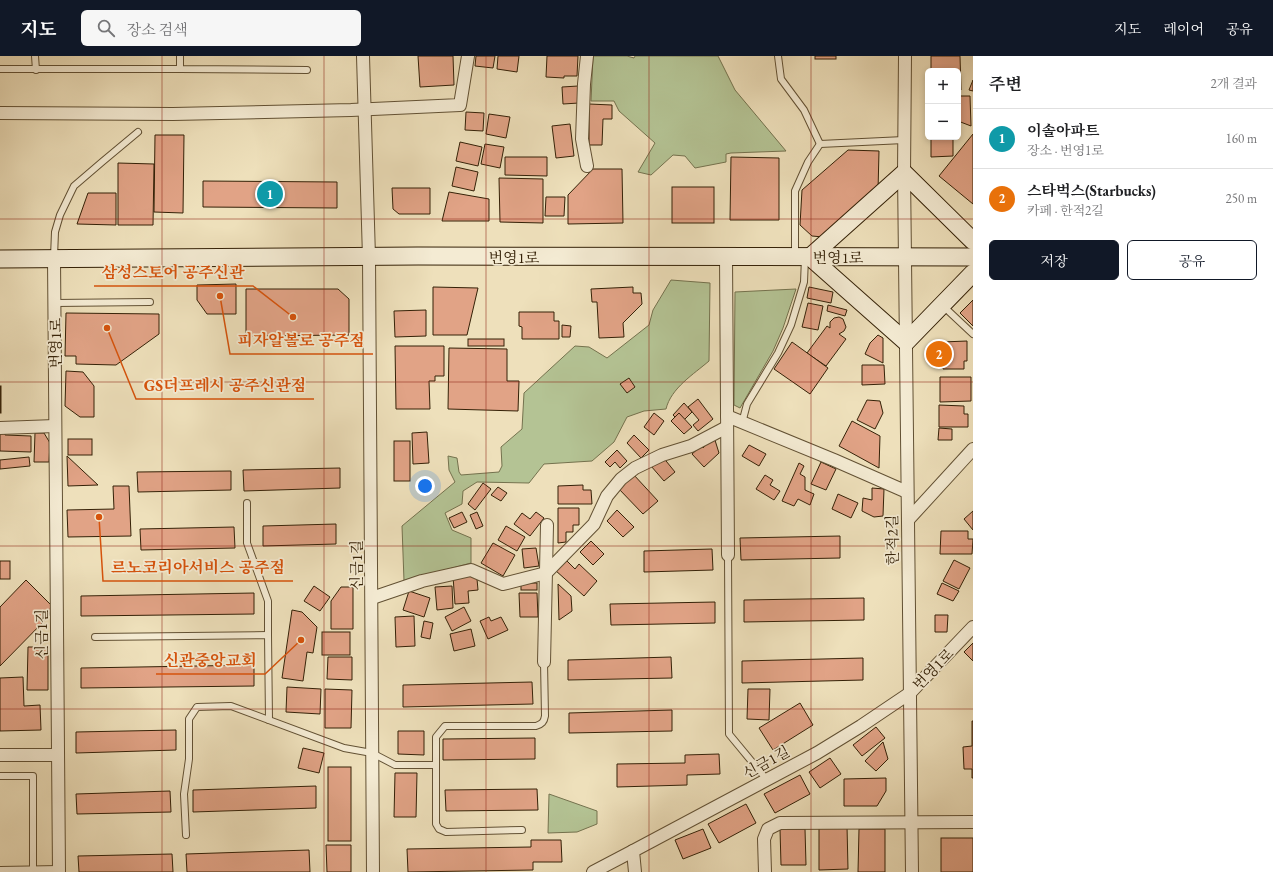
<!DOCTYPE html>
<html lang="ko">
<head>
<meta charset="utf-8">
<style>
  :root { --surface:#fff; --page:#f6f6f6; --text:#202124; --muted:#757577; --line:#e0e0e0; --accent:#111827 }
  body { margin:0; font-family:"EB Garamond","Noto Serif KR",serif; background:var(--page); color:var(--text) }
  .controls { position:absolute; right:12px; top:12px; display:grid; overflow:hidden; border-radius:6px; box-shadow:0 2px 6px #0003 }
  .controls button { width:36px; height:36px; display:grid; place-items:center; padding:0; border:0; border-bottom:1px solid var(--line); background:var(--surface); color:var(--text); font:20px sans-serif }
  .you { position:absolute; left:425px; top:430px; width:14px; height:14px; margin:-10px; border:3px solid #fff; border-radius:50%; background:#1a73e8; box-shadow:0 0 0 6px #1a73e833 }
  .badge { display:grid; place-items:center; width:26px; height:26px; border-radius:50%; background:var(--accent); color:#fff; font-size:13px; font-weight:700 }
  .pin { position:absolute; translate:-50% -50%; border:2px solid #fff; box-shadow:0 1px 4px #0006 }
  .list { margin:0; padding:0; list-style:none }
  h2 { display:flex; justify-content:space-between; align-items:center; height:52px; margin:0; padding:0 16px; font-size:17px }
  h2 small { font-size:13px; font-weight:400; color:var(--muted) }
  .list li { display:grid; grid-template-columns:26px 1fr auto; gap:12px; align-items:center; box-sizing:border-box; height:60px; padding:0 16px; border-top:1px solid var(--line) }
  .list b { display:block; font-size:15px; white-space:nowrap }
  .list p { margin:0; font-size:13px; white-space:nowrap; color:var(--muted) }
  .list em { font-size:13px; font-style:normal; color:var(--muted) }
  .actions { display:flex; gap:8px; padding:12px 16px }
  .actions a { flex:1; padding:9px 0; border:1px solid var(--accent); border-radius:6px; text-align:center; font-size:14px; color:var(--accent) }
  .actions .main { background:var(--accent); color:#fff }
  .icon { flex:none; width:22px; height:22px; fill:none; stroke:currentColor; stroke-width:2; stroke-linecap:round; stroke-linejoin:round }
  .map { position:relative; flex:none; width:973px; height:816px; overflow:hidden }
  header { display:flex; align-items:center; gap:24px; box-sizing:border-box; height:56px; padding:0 20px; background:var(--accent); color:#fff }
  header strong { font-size:19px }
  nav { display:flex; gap:22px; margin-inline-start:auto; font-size:14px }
  .search { width:280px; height:36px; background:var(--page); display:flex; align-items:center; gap:10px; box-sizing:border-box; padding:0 14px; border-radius:6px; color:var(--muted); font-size:15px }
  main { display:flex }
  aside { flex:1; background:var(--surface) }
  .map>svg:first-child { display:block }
</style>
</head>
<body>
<header>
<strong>지도</strong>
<div class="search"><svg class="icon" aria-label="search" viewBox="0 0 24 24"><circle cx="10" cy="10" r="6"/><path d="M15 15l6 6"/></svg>장소 검색</div>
<nav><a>지도</a><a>레이어</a><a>공유</a></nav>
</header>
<main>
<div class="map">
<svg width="973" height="816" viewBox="0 0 973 816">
  <rect width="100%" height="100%" fill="#eee0bb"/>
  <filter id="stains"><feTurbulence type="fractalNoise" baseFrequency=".005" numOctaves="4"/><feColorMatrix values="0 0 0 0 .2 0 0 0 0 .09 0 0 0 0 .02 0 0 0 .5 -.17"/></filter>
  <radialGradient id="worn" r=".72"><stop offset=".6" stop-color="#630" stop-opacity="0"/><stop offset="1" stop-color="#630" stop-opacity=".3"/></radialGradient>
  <g fill="#b4c394" stroke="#74724e">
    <polygon points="593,0 627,0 634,2 635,0 718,0 735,34 786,95 731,97 726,98 726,106 695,112 685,100 673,99 651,119 638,116 655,87 619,55 614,45 591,45"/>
    <path d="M671 224 710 227 709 305C694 318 671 332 666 353L644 355 627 361 614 386 592 405 544 408 529 427 477 426 463 435 462 448 445 457 452 474 471 482V507L404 525 402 470 455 426 449 414 448 400 457 402 459 416 461 419 499 416 502 410 501 391 522 373 524 337 575 290 589 291 607 302 649 269 653 254Z"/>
    <polygon points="796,233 783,272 773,295 740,352 734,349 735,236"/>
    <polygon points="549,738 597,755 597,768 577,776 548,777"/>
  </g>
  <g fill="#e1a386" stroke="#342107">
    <polygon points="418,0 453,0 454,29 420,31"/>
    <polygon points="476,0 495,0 493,12 475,10"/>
    <polygon points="498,0 519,0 517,16 497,13"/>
    <polygon points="547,0 578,0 577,20 564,20 564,22 546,21"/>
    <rect x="815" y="0" width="21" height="3"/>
    <polygon points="931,0 960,0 961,34 958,34 958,15 931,15"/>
    <polygon points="973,24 973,35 969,34"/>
    <polygon points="578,30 579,47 563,48 562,31"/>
    <polygon points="958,40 970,40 971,70 958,65"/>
    <polygon points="589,48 612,49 612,63 603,63 602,89 589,89"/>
    <polygon points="466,56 484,57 483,75 465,74"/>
    <polygon points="489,58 510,61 506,82 486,78"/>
    <polygon points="570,68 574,100 556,102 552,70"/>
    <polygon points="973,78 973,148 939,120"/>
    <polygon points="155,79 184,79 183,157 154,156"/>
    <polygon points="931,81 953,81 953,100 931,101"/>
    <polygon points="460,86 482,91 478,110 456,105"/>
    <polygon points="485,88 504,91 500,112 481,108"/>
    <polygon points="848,94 879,95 878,135 823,181 812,180 800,169 802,134"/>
    <polygon points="505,101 547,101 547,120 505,119"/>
    <polygon points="731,101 779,102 779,164 730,164"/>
    <polygon points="118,107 154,108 153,169 118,169"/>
    <polygon points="456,111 478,116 474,135 452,130"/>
    <polygon points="593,113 622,113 623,167 568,168 568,139"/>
    <polygon points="499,122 543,123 543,167 500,166"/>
    <polygon points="203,125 337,126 337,152 203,151"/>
    <rect x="672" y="131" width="42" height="36"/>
    <polygon points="392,132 430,132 430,158 399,158 393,153"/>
    <polygon points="449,136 489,143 489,165 442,165"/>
    <polygon points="88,137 116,137 116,169 77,168"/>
    <polygon points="546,141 565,141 564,160 545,160"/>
    <polygon points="236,228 236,258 207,258 197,244 197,229"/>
    <polygon points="433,231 478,232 467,279 433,279"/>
    <polygon points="633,231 633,237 641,237 642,248 623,267 624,281 599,282 597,246 592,246 591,233"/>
    <polygon points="809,231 833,236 831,247 807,242"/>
    <polygon points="246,233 338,233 349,243 349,279 246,280"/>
    <polygon points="973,244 973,270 960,257"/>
    <polygon points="808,247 823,250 818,274 802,271"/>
    <polygon points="828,249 847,254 845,260 827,255"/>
    <polygon points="426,254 426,280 395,281 394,255"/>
    <polygon points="519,256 554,256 554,265 559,265 559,283 522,283 522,271 519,270"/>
    <polygon points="66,257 159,258 159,278 116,309 76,308 76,300 65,300"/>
    <polygon points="839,261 843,263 846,271 844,275 839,278 846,283 826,310 807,297 827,270 830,272 830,266 834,262"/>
    <polygon points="562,269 571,270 570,281 562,281"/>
    <polygon points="878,279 883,282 883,307 865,298 870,287"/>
    <rect x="468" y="283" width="36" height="7"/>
    <polygon points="967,285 967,305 964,305 964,313 943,313 942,286"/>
    <polygon points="792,286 828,312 810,338 774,313"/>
    <polygon points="395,290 444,290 444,320 435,320 435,325 429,325 430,353 396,353"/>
    <polygon points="449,292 507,293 507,325 519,325 518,355 448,353"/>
    <polygon points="862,309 884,309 885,328 862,329"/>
    <polygon points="66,315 83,316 94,330 94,361 80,361 65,350"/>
    <polygon points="940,321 971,321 971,345 940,346"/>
    <polygon points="629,322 635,331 627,337 620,328"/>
    <rect x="0" y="330" width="1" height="27"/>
    <polygon points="698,343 713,363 698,375 693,369 699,364 688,351"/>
    <polygon points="867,344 880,345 883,357 875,373 857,364"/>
    <polygon points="684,347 692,356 681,367 673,359"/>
    <polygon points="939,349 964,350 964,358 968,358 968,371 939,371"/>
    <polygon points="654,357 664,365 654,379 644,371"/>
    <polygon points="679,357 692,371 684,378 671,365"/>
    <polygon points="852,365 880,380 879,412 839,390"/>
    <polygon points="939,372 952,373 952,384 938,384"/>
    <polygon points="0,375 5,375 5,379 31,380 31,396 0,395"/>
    <polygon points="427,376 429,407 413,408 412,377"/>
    <polygon points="35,377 44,377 50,387 49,406 34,406"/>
    <polygon points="634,379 649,394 641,402 627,387"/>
    <polygon points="714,381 719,397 704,411 692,398 701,390 703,392"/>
    <rect x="68" y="383" width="24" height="16"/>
    <rect x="394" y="385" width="16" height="40"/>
    <polygon points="749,389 766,398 759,410 742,400"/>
    <polygon points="617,394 627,405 620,412 615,406 610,411 605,406"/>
    <polygon points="67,400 98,429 68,430"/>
    <polygon points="662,400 675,416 664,425 651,410"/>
    <polygon points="29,401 30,410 0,413 0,404"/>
    <polygon points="821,406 836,413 826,434 811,428"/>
    <polygon points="799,407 804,410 800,418 805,421 805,434 814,438 810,449 798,443 794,450 782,445"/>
    <polygon points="340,412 340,432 244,435 243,414"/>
    <polygon points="231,415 231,434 138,436 137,416"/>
    <polygon points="633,418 658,445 643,458 618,432"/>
    <polygon points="765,419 773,424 770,429 780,435 774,444 756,433"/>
    <polygon points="483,427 491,433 475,454 468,448"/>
    <polygon points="583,429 583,434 591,434 592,448 558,448 558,430"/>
    <polygon points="113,430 129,430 131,480 68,481 67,454 114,453"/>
    <polygon points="498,431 507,437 501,445 491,439"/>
    <polygon points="872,432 884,433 883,460 874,461 862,455 863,442 872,444"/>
    <polygon points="838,438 858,447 851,462 832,453"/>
    <polygon points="558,452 579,452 579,469 573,469 573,476 566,476 566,486 558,487"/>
    <polygon points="617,454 634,471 623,481 607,465"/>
    <polygon points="973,455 973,474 964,463"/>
    <polygon points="462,456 467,466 454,472 449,462"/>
    <polygon points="477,456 483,470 476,473 470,459"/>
    <polygon points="536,456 544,462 530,480 514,468 522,457 530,463"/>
    <polygon points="336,468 336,488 263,490 263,470"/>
    <polygon points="506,470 525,481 517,495 498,484"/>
    <polygon points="234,471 235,492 141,494 140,473"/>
    <polygon points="941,475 968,475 968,483 973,483 972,498 940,498"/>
    <polygon points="840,480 840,502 741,504 740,482"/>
    <polygon points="591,485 604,498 593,509 580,496"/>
    <polygon points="493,487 515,499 503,520 481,507"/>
    <polygon points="536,492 539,510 524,512 522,493"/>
    <polygon points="712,493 713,514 644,516 644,495"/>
    <polygon points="565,503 575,513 579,508 597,525 584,540 555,514"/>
    <polygon points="954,504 970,512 959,533 943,525"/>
    <rect x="0" y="505" width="10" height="18"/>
    <polygon points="469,518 477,523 478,534 468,535 469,547 455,548 453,520"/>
    <polygon points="26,524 51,549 49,560 0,610 0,551"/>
    <rect x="521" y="527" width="16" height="7"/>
    <polygon points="942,527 959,535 953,545 937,538"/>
    <polygon points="558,528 571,540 572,555 559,564"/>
    <polygon points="314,530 330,541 320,555 304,545"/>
    <polygon points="452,530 453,552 437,554 435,531"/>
    <polygon points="341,531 353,531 353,573 331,573 331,545"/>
    <polygon points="409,535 430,542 424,561 403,554"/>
    <polygon points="254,537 254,558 81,560 81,540"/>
    <polygon points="519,537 537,537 538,561 520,561"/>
    <polygon points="864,542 864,564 744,566 744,544"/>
    <polygon points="715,546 715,567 611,569 610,548"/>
    <polygon points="464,551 471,565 452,575 445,561"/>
    <polygon points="292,554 302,556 317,571 313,597 307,596 303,625 282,622"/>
    <polygon points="935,559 948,559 947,576 935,576"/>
    <polygon points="414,560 415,590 396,591 395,561"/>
    <polygon points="489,561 491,565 501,561 508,574 488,583 480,565"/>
    <polygon points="424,565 433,567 430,583 421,581"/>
    <polygon points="471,573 475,590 454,595 450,578"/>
    <rect x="322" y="576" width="28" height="23"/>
    <polygon points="973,587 973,605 964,596"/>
    <polygon points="28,591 48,591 48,634 27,634"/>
    <polygon points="328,601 352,601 352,624 327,623"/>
    <polygon points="671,601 672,622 568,624 568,604"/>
    <polygon points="863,602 863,624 742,627 742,605"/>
    <polygon points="254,609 254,630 81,632 81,612"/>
    <polygon points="23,621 24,650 40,649 41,674 0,675 0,622"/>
    <polygon points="532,626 533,648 403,651 403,629"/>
    <polygon points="287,631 321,633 320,658 286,656"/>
    <polygon points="325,633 352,634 351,672 325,672"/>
    <polygon points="748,633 770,633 769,664 747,663"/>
    <polygon points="800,647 813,669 773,694 759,672"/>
    <polygon points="672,654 672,675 569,677 569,657"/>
    <polygon points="972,665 973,665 973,722 972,722 972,713 964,713 963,691 972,690"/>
    <polygon points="876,671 885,682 862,700 853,689"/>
    <polygon points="176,674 176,694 76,697 76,676"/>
    <polygon points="398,675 424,675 424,699 398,698"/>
    <polygon points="535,682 535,703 443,704 443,683"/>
    <polygon points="883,686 888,703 876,715 865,705"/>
    <polygon points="303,692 324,697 319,717 298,712"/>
    <polygon points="719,698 720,718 687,719 687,729 617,731 617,708 685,707 685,699"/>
    <polygon points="830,702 841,718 820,732 809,716"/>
    <rect x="328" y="711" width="23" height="74"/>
    <polygon points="395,717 417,717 416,761 394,761"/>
    <polygon points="800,719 810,738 775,757 764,738"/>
    <polygon points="886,722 886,735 877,750 844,750 844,723"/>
    <polygon points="316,730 316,752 193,756 193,734"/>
    <polygon points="537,733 538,754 446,755 445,734"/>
    <polygon points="170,735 171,756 77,758 76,738"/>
    <polygon points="746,748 756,767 719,787 708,768"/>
    <polygon points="819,770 847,770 848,813 819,814"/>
    <polygon points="703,773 711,792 683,803 675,784"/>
    <polygon points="780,773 805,773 806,809 781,809"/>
    <polygon points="859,773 885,773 885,816 858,816"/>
    <rect x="941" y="782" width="32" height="34"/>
    <polygon points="531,784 561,784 562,806 533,806 533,814 408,816 407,793 531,791"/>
    <polygon points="326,789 351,789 351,816 327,816"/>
    <polygon points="309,794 310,816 187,816 186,798"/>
    <polygon points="172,798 173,816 79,816 78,800"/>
  </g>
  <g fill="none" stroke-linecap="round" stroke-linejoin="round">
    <defs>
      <g id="lane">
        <polyline points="35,0 36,14"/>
        <polyline points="180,0 180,13 307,14"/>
        <polyline points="778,0 781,23 804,54 820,88 904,84"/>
        <polyline points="0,13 180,13"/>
        <polyline points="795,200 795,135 808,106 820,88"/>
        <polyline points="54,201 55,176 60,159 74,130 102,106 138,76"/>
        <polyline points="55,247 150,246"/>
        <polyline points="942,249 973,278"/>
        <polyline points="742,367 747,348 778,297 791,269 804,226 805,202"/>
        <polyline points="247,447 247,487 268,545 268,579"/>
        <polyline points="728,499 729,678 767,724"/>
        <polyline points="95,581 268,579 269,664"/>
        <polyline points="436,709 436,768 439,773 446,776 522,774"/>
        <polyline points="0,720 33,720 33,813"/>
        <path d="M186 779 184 738 189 703V663L197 651 231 650 344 692 372 697 395 709H436V681L445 670H536C542 668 544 666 545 660L544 606"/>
        <polyline points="0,814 59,813"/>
      </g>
      <g id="street">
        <polyline points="363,0 369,201 373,816"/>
        <polyline points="905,0 904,117 912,816"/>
        <polyline points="0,57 173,58 351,54 460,49 468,0"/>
        <polyline points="587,110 582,83 584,28 587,0"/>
        <polyline points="726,201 728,499"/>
        <polyline points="54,203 59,816"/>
        <polyline points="727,360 834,404 907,436"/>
        <polyline points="0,372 55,370"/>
        <polyline points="908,464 973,393"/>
        <polyline points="372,542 422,525 471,514 503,528 546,517 594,468 607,440 621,423 635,412 662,399 691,390 727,371"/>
        <polyline points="544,606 547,469"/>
        <polyline points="0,699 58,699"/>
        <polyline points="593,816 633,795"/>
        <polyline points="635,816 633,795 817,697 861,670 910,637 973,571"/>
        <polyline points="765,816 764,783 768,773 780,767 973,766"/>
      </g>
      <g id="secondary">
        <polyline points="973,185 904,117 810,201 906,286 973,217"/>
        <polyline points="0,203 418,200 973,201"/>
      </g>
    </defs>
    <use href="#lane" stroke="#625134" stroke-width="8"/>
    <use href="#street" stroke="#625134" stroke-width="14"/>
    <use href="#secondary" stroke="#342107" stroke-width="19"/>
    <use href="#lane" stroke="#f4ebd3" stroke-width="6"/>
    <use href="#street" stroke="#f4ebd3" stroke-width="12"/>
    <use href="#secondary" stroke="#f4ebd3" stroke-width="17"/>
  </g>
  <path fill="none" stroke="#8f2418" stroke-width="1" stroke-opacity="0.55" d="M162 0V816M324 0V816M486 0V816M649 0V816M811 0V816M0 163H973M0 326H973M0 490H973M0 653H973"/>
  <g text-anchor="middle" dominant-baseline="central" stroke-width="3.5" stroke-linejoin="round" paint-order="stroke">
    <g font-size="15" fill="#342107" stroke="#f4ebd3">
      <text x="514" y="201">번영1로</text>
      <text x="838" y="201">번영1로</text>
      <text transform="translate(55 287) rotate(-90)">번영1로</text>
      <text transform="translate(892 484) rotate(-91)">한적2길</text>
      <text transform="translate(356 509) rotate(-90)">신금1길</text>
      <text transform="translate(41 578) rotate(-90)">신금1길</text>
      <text transform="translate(933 613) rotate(-46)">번영1로</text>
      <text transform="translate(766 706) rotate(-29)">신금1길</text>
    </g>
  </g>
  <path fill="none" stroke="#d6530c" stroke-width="1.5" d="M293 261L253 230H94M220 240L230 298H373M107 272L136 343H314M99 461L103 525H293M301 584L265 618H156"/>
  <g fill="#d6530c" stroke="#f4ebd3" stroke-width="1.5">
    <circle cx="293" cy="261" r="4"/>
    <circle cx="220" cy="240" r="4"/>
    <circle cx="107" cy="272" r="4"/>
    <circle cx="99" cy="461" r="4"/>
    <circle cx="301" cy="584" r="4"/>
  </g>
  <g font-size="16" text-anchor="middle" font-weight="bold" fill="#d6530c" stroke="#f4ebd3" stroke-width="3.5" stroke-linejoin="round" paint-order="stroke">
    <text x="173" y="222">삼성스토어 공주신관</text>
    <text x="301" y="290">피자알볼로 공주점</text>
    <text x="225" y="335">GS더프레시 공주신관점</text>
    <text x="198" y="517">르노코리아서비스 공주점</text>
    <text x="210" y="610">신관중앙교회</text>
  </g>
  <rect width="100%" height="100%" filter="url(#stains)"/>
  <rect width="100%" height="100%" fill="url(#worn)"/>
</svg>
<div class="controls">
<button>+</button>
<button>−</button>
</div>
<div class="you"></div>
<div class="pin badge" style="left:270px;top:138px;background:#0f9aa8">1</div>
<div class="pin badge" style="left:939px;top:298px;background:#e8710a">2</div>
</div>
<aside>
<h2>주변<small>2개 결과</small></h2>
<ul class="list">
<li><span class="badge" style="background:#0f9aa8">1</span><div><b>이솔아파트</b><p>장소 · 번영1로</p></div><em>160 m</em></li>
<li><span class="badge" style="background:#e8710a">2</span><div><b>스타벅스(Starbucks)</b><p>카페 · 한적2길</p></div><em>250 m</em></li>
</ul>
<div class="actions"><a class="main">저장</a><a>공유</a></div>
</aside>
</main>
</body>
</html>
